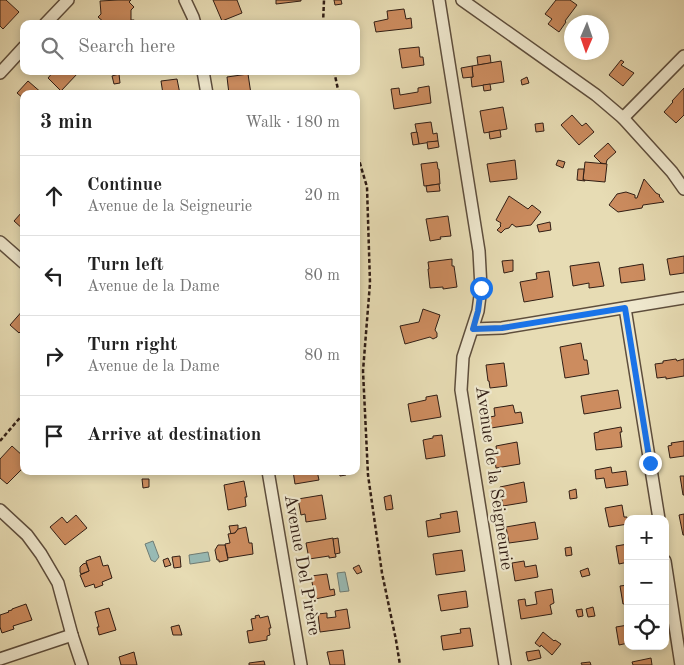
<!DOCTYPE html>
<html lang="en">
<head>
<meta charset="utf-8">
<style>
  :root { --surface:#fff; --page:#f2f2f2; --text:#222; --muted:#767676; --line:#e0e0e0 }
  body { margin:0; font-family:"Old Standard TT",serif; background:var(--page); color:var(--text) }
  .controls { position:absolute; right:15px; bottom:15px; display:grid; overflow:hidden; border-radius:10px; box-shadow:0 2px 8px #0003 }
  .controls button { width:45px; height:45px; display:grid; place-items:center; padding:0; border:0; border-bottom:1px solid var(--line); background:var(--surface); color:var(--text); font:25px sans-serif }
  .compass { position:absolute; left:564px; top:15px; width:45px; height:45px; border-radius:50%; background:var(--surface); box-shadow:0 2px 8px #0003; rotate:182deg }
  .stop { position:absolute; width:15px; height:15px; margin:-11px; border:4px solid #1a73e8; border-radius:50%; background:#fff }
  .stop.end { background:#1a73e8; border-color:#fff; box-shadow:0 1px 5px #0008 }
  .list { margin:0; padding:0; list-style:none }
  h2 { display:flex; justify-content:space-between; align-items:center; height:65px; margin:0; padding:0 20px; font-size:21px }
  h2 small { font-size:16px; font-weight:400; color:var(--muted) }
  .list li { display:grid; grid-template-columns:32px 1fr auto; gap:15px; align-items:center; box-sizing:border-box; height:80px; padding:0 20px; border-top:1px solid var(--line) }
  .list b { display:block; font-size:19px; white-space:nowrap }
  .list p { margin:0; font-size:16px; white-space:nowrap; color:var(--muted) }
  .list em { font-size:16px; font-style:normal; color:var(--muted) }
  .icon { flex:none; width:28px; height:28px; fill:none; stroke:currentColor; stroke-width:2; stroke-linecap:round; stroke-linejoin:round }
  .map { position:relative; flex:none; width:684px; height:665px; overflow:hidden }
  .search { position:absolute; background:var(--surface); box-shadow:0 2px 8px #0003; left:20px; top:20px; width:340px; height:55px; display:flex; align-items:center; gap:12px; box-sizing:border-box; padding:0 18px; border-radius:10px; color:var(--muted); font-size:19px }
  .panel { position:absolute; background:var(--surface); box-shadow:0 2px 8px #0003; left:20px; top:90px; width:340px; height:385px; border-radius:10px }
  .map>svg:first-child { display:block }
</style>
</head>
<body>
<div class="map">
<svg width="684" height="665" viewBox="0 0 684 665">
  <rect width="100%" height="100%" fill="#e7dcb4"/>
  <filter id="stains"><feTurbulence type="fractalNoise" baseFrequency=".004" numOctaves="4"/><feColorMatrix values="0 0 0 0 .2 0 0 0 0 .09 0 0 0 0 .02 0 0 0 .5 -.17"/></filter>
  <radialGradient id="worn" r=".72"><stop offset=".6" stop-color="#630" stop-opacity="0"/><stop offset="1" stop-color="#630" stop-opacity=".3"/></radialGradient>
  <g fill="#98bab4" stroke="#6f7c74">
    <polygon points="153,541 159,557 155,562 151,560 145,544"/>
    <polygon points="208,552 210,561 190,564 189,555"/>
    <polygon points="345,572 349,591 340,592 337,573"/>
  </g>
  <g fill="#cc8c5f" stroke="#311e15">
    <polygon points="0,0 6,0 19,12 3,29 0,26"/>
    <polygon points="118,0 131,0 129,2 134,7 131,10 131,20 134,20 139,24 125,24 124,22 105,23 98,17 101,14 100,1"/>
    <polygon points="213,0 237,0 242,13 222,21"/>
    <polygon points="276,0 301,0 301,1 276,4"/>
    <polygon points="334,0 341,0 342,4 335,5"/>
    <polygon points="556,0 570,0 577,5 565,21 566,22 559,32 548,24 552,19 545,14"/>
    <polygon points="404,9 406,19 411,18 412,28 376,32 374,22 388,19 387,11"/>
    <polygon points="419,47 420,57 423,57 424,65 402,68 399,49"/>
    <polygon points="490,55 491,63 478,65 477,57"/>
    <polygon points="621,60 624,62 621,65 634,73 623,86 609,75"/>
    <polygon points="501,61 504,82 472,87 471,77 473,77 472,66"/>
    <polygon points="472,66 473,77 463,78 461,68"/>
    <polygon points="54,71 77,71 78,73 61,91 48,78"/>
    <polygon points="119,74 120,83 114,84 112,76"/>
    <polygon points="248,74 251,94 229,94 227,77"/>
    <polygon points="527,77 529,83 522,85 521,80"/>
    <polygon points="177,79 180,94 163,94 161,81"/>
    <polygon points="28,81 43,94 24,94 24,99 17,93"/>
    <polygon points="490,84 491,90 484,91 483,85"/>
    <polygon points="429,86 431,103 394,109 391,89 399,88 400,95 418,92 418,88"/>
    <polygon points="684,88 684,115 676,123 664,112 673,102 672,101"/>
    <polygon points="503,107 507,129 484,133 480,111"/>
    <polygon points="572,115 582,126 586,123 594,132 579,145 561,125"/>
    <polygon points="431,122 433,134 437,133 438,141 419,144 415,124"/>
    <polygon points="543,123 544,131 536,132 535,124"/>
    <polygon points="500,130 501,137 490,139 489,132"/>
    <polygon points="417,132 419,144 413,145 411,133"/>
    <polygon points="438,141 439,147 428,149 427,142"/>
    <polygon points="608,143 616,152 607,160 606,164 601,163 594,156"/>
    <polygon points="515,160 517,179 490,182 487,164"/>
    <polygon points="558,160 565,162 563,168 556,165"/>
    <polygon points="437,162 438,169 439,169 440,184 424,186 421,164"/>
    <polygon points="585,162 607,164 605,182 583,180"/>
    <polygon points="578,169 584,169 583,180 585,180 585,181 577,180"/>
    <polygon points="644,179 656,193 660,195 659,196 664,202 643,205 642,208 618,212 609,205 617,194 626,192 635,195 635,198 637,198"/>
    <polygon points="439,184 440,191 427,192 426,186"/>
    <polygon points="509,196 528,209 532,205 541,212 531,225 516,227 512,224 509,228 505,229 501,233 497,230 501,226 500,225 501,223 496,220"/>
    <polygon points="24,208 24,230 14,221 22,212 21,211"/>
    <polygon points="448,216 451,236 440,237 441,239 430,241 426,219"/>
    <polygon points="550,222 551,230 539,232 537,225"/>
    <polygon points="684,256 684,273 670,275 667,259"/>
    <polygon points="452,259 452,266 454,266 457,287 443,289 443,287 430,288 428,269 429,269 428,262"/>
    <polygon points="513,260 513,271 504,273 502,261"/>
    <polygon points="599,262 604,286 589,288 589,283 573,286 570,266"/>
    <polygon points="643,264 645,280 621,283 619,268"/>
    <polygon points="549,271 553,297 524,302 520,282 537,279 536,273"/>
    <polygon points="24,309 24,328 19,333 10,325"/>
    <polygon points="423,309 440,315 435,330 437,333 437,337 433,339 430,337 405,344 400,326 419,322"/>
    <polygon points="581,343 584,360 587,360 589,374 565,378 560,347"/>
    <polygon points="676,359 677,361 684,359 684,376 666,379 666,377 657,378 655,364 663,363 663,361"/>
    <polygon points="504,363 507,386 490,388 489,381 488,381 486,365"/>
    <polygon points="618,390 621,408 584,414 581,396"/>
    <polygon points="437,395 441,417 411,422 408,404 426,400 426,397"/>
    <polygon points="513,405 515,413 521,412 523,423 491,428 490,417 495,416 494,408"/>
    <polygon points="621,427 622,432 620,432 622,447 596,450 594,433 599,432 599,431"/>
    <polygon points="442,435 445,456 426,459 423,440 433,438 433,436"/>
    <polygon points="684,441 684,456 670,458 668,446 672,445 671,443"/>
    <polygon points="517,442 520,464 496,468 494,454 497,453 496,446"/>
    <polygon points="12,446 24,457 24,467 7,484 0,478 0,459"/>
    <polygon points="611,467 612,473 626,471 628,485 606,488 604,478 596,479 595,470"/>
    <polygon points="293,471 317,471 319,480 295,484"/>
    <polygon points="339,471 345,471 346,475 340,476"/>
    <polygon points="680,476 684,476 684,495 683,495"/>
    <polygon points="142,479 149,479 149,487 143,488"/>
    <polygon points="244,481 247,497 245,497 246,506 228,510 224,485"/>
    <polygon points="524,482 527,502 503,506 500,487"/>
    <polygon points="576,489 577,498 570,499 569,491"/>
    <polygon points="322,495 326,519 306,522 305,514 301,515 298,499"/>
    <polygon points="391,495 393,509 386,510 384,497"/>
    <polygon points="622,505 624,517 627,517 628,524 609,527 605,508"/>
    <polygon points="457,511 460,532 428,537 426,521 441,518 440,514"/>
    <polygon points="684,514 684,535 683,535 679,515"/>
    <polygon points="76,515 87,528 65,545 50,527 62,517 67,523"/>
    <polygon points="535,522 538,539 509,543 506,527"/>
    <polygon points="238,525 238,529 235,533 231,534 229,526"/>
    <polygon points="246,527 249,543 252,543 253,554 228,558 225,544 230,543 228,534 235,533 238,529"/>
    <polygon points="333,538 336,557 329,558 329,556 309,559 306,543"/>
    <polygon points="338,538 340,553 335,554 333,539"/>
    <polygon points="628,544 628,562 619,564 616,546"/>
    <polygon points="218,545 225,545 228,560 219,562 219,560 217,560 215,550"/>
    <polygon points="571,547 572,555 566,556 565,548"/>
    <polygon points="462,550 465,571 436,575 433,554"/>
    <polygon points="100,556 103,566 108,565 112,578 102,582 103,585 95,588 94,584 85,587 80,575 89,571 86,561"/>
    <polygon points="180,556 181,567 174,568 172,557"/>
    <polygon points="168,558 171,565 165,567 163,560"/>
    <polygon points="524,561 525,567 536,565 538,577 515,581 512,563"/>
    <polygon points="86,563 89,571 81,574 80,572 80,567 83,564"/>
    <polygon points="359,565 362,572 357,574 353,568"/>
    <polygon points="588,568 590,575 582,577 580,571"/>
    <polygon points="327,574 330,590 334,589 335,595 315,599 311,576"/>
    <polygon points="628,585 628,603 623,604 620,586"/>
    <polygon points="552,589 554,603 550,605 552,614 521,619 518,600 525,599 526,606 537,604 535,592"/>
    <polygon points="466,591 468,607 441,611 438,595"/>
    <polygon points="26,604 32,620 13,626 14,629 2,633 0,627 0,615 9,612 8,611 12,610 12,609"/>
    <polygon points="593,607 595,616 588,617 586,609"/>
    <polygon points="109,608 116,630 99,635 97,627 99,627 95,612"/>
    <polygon points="347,609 350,628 320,632 318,614 327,613 327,618 336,617 335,611"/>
    <polygon points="582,609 583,616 578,617 576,610"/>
    <polygon points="259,615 260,618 268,616 271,628 269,628 270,635 267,636 267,640 249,643 247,631 253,630 251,619 256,618 255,616"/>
    <polygon points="179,625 182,635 173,635 171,627"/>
    <polygon points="628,625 628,643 619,645 616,627"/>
    <polygon points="470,628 473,646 443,650 441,636 461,633 460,629"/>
    <polygon points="543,632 554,641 555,640 561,644 552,655 541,645 540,647 535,643"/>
    <polygon points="343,650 345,665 330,665 327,652"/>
    <polygon points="539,650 541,658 528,661 526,652"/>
    <polygon points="134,652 137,665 121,665 119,657"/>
    <polygon points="651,658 652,665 633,665 632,662"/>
    <polygon points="264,661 265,665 249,665 249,663"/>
    <polygon points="590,662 591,665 582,665 581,663"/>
  </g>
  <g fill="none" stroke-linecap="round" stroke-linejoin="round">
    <defs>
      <g id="street">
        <polyline points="185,0 193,17 195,24"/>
        <polyline points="439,0 479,251 481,288 478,311 463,357 461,390 505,665"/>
        <polyline points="462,0 596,95 623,118 672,172 684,189"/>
        <polyline points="45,24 68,0"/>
        <polyline points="203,71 207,94"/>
        <polyline points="0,73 24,47"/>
        <polyline points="623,118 684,56"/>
        <polyline points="0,242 24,263"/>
        <polyline points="625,308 659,519"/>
        <polyline points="473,329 502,328 684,298"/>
        <polyline points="268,471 301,665"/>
        <polyline points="0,510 27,535 41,554 58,583 72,635 82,665"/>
        <polyline points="665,561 681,665"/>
        <polyline points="0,659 72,635"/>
      </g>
    </defs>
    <use href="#street" stroke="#5e4e3d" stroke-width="14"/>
    <g stroke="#311e15" stroke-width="2.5" stroke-dasharray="4 2.5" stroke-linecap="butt">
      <polyline points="323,24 324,0"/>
      <polyline points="334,71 339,94"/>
      <polyline points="356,150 367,187 370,283 363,371 368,475 382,573 396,640 400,665"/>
      <polyline points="0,441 24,413"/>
    </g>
    <use href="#street" stroke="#efe8ce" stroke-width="11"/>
  </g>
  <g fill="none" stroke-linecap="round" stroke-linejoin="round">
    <polyline stroke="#1a73e8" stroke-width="6" points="481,288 478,311 473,329 502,328 625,308 650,463"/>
  </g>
  <g text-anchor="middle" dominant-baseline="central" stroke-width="4.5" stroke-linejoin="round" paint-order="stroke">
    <g font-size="18" fill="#311e15" stroke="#efe8ce">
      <text transform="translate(494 478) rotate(82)">Avenue de la Seigneurie</text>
      <text transform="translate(302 565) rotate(80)">Avenue Del Pirère</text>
    </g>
  </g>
  <rect width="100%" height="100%" filter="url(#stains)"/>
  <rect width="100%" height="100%" fill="url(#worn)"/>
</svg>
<div class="controls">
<button>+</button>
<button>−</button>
<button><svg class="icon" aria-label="locate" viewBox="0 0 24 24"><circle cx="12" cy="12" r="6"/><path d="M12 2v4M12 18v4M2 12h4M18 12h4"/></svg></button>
</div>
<svg class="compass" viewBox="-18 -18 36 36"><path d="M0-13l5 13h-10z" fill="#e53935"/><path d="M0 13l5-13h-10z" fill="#767676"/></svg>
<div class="stop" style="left:481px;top:288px"></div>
<div class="stop end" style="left:650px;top:463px"></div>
<div class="search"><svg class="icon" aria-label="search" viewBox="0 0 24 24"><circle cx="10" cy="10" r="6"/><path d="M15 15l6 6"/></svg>Search here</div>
<section class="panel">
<h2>3 min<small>Walk · 180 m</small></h2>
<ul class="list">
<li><svg class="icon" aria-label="ahead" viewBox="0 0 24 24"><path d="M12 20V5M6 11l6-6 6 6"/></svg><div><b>Continue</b><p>Avenue de la Seigneurie</p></div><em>20 m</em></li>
<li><svg class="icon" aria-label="left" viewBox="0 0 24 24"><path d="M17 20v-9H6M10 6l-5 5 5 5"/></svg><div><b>Turn left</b><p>Avenue de la Dame</p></div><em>80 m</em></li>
<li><svg class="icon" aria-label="right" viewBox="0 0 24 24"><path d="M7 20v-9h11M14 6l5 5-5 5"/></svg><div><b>Turn right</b><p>Avenue de la Dame</p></div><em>80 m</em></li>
<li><svg class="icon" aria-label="arrive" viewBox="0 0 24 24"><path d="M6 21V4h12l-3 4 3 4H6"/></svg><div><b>Arrive at destination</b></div></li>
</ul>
</section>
</div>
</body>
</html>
